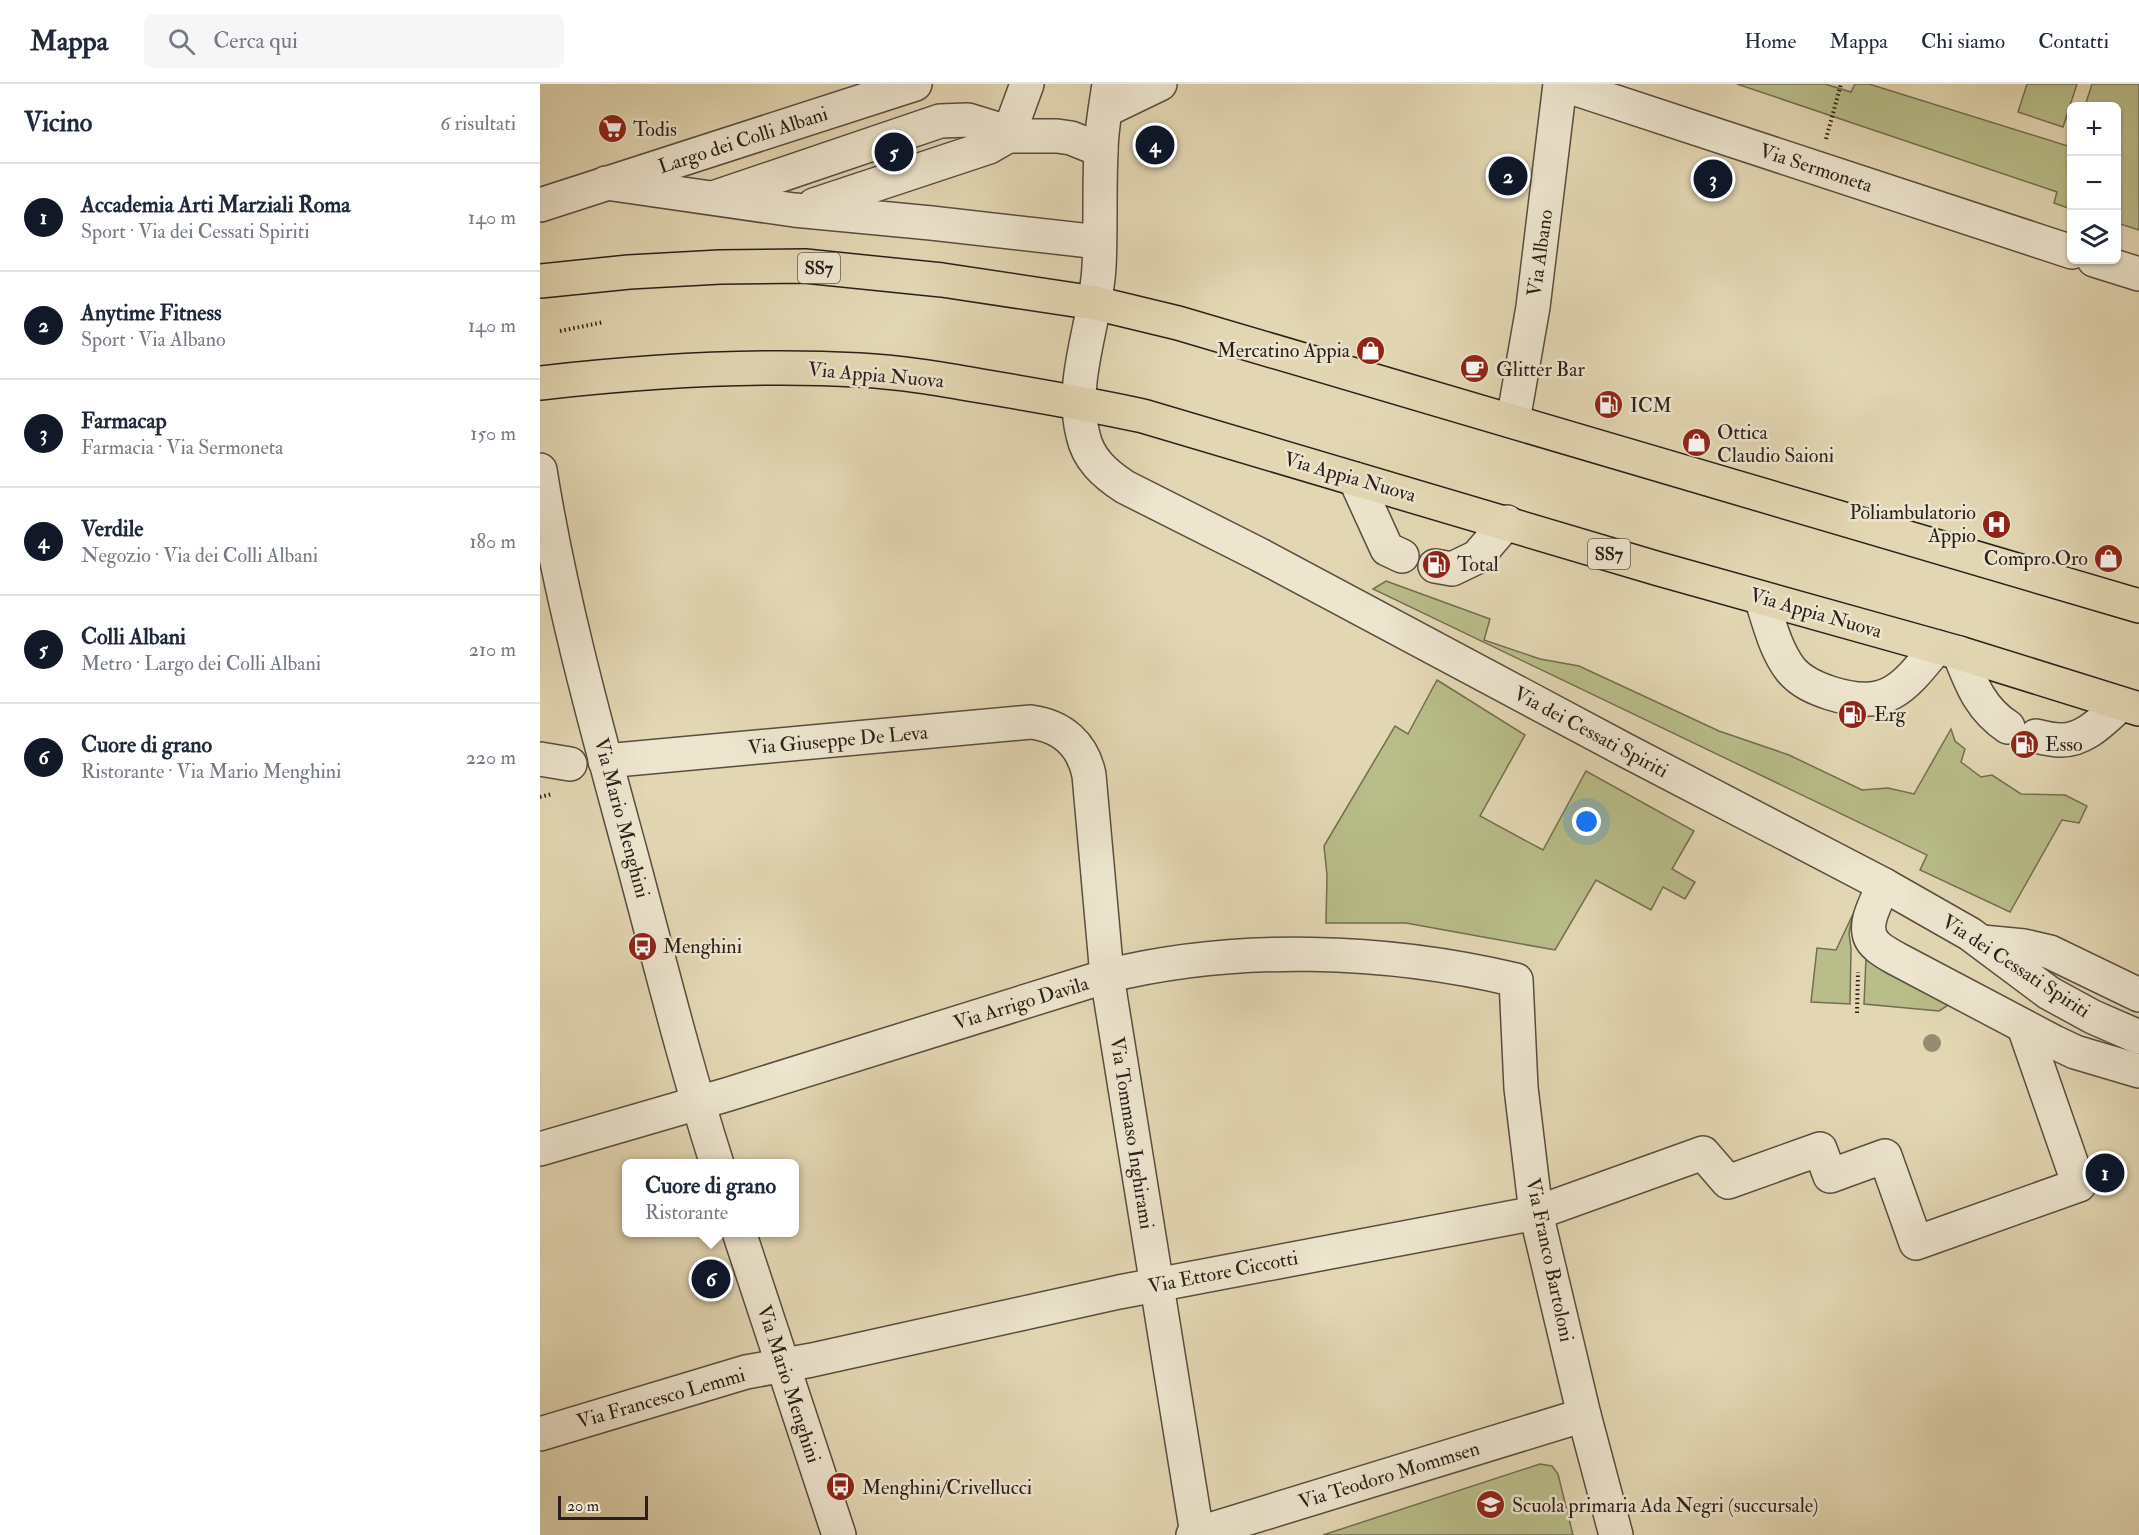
<!DOCTYPE html>
<html lang="it">
<head>
<meta charset="utf-8">
<style>
  :root { --surface:#fff; --page:#f6f6f7; --text:#1f2937; --muted:#747a83; --line:#e0e1e3; --accent:#111827 }
  body { margin:0; font-family:"IM FELL Double Pica",serif; background:var(--page); color:var(--text) }
  .controls { position:absolute; right:18px; top:18px; display:grid; overflow:hidden; border-radius:9px; box-shadow:0 2px 4px #0004 }
  .controls button { width:54px; height:54px; display:grid; place-items:center; padding:0; border:0; border-bottom:2px solid var(--line); background:var(--surface); color:var(--text); font:30px sans-serif }
  .scale { position:absolute; left:18px; bottom:15px; width:90px; box-sizing:border-box; padding-left:6px; border:3px solid #2b1f19; border-top:0; font-size:16px; line-height:21px; white-space:nowrap; color:#2b1f19; -webkit-text-stroke:4px #ede5ce; paint-order:stroke }
  .you { position:absolute; left:1047px; top:738px; width:21px; height:21px; margin:-15px; border:4px solid #fff; border-radius:50%; background:#1a73e8; box-shadow:0 0 0 9px #1a73e833 }
  .badge { display:grid; place-items:center; width:39px; height:39px; border-radius:50%; background:var(--accent); color:#fff; font-size:20px; font-weight:700 }
  .pin { position:absolute; translate:-50% -50%; border:3px solid #fff; box-shadow:0 2px 6px #0006 }
  .popup { position:absolute; left:82px; top:1075px; width:177px; height:78px; box-sizing:border-box; display:grid; place-content:center; border-radius:9px; background:var(--surface); filter:drop-shadow(0 2px 4px #0005); font-size:20px; white-space:nowrap; color:var(--muted) }
  .popup b { font-size:22px; color:var(--text) }
  .popup::after { content:''; position:absolute; left:50%; top:100%; margin-left:-12px; border:12px solid transparent; border-top-color:var(--surface) }
  .list { margin:0; padding:0; list-style:none }
  h2 { display:flex; justify-content:space-between; align-items:center; height:78px; margin:0; padding:0 24px; font-size:26px }
  h2 small { font-size:20px; font-weight:400; color:var(--muted) }
  .list li { display:grid; grid-template-columns:39px 1fr auto; gap:18px; align-items:center; box-sizing:border-box; height:108px; padding:0 24px; border-top:2px solid var(--line) }
  .list b { display:block; font-size:22px; white-space:nowrap }
  .list p { margin:0; font-size:20px; white-space:nowrap; color:var(--muted) }
  .list em { font-size:20px; font-style:normal; color:var(--muted) }
  .icon { flex:none; width:33px; height:33px; fill:none; stroke:currentColor; stroke-width:2; stroke-linecap:round; stroke-linejoin:round }
  .map { position:relative; flex:none; width:1599px; height:1451px; overflow:hidden }
  header { display:flex; align-items:center; gap:36px; box-sizing:border-box; height:84px; padding:0 30px; background:var(--surface); border-bottom:2px solid var(--line) }
  header strong { font-size:28px }
  nav { display:flex; gap:33px; margin-inline-start:auto; font-size:21px }
  .search { width:420px; height:54px; background:var(--page); display:flex; align-items:center; gap:15px; box-sizing:border-box; padding:0 21px; border-radius:9px; color:var(--muted); font-size:22px }
  main { display:flex }
  aside { flex:1; background:var(--surface) }
  .map>svg:first-child { display:block }
</style>
</head>
<body>
<header>
<strong>Mappa</strong>
<div class="search"><svg class="icon" aria-label="search" viewBox="0 0 24 24"><circle cx="10" cy="10" r="6"/><path d="M15 15l6 6"/></svg>Cerca qui</div>
<nav><a>Home</a><a>Mappa</a><a>Chi siamo</a><a>Contatti</a></nav>
</header>
<main>
<aside>
<h2>Vicino<small>6 risultati</small></h2>
<ul class="list">
<li><span class="badge">1</span><div><b>Accademia Arti Marziali Roma</b><p>Sport · Via dei Cessati Spiriti</p></div><em>140 m</em></li>
<li><span class="badge">2</span><div><b>Anytime Fitness</b><p>Sport · Via Albano</p></div><em>140 m</em></li>
<li><span class="badge">3</span><div><b>Farmacap</b><p>Farmacia · Via Sermoneta</p></div><em>150 m</em></li>
<li><span class="badge">4</span><div><b>Verdile</b><p>Negozio · Via dei Colli Albani</p></div><em>180 m</em></li>
<li><span class="badge">5</span><div><b>Colli Albani</b><p>Metro · Largo dei Colli Albani</p></div><em>210 m</em></li>
<li><span class="badge">6</span><div><b>Cuore di grano</b><p>Ristorante · Via Mario Menghini</p></div><em>220 m</em></li>
</ul>
</aside>
<div class="map">
<svg width="1599" height="1451" viewBox="0 0 1599 1451">
  <rect width="100%" height="100%" fill="#e3d7b3"/>
  <filter id="stains"><feTurbulence type="fractalNoise" baseFrequency=".00333" numOctaves="4"/><feColorMatrix values="0 0 0 0 .2 0 0 0 0 .09 0 0 0 0 .02 0 0 0 .5 -.17"/></filter>
  <radialGradient id="worn" r=".72"><stop offset=".6" stop-color="#630" stop-opacity="0"/><stop offset="1" stop-color="#630" stop-opacity=".3"/></radialGradient>
  <g fill="#b8bd89" stroke="#726e51" stroke-width="1.5">
    <polygon points="1197,0 1285,0 1311,8 1315,0 1329,0 1531,63 1531,125 1514,119 1517,108"/>
    <polygon points="1487,0 1537,0 1523,43 1478,28"/>
    <polygon points="1552,0 1599,0 1599,146 1577,139 1576,22 1545,22"/>
    <polygon points="846,497 950,535 944,556 1000,575 1039,582 1179,647 1249,671 1322,706 1348,704 1374,710 1411,645 1415,657 1425,665 1421,678 1441,693 1452,691 1481,710 1525,711 1547,722 1539,739 1522,736 1470,828 1380,786 1387,771 833,505"/>
    <polygon points="897,596 985,651 940,732 1003,766 1046,687 1154,747 1132,785 1155,798 1145,815 1123,803 1111,826 1056,796 1015,866 866,839 786,839 787,791 784,762 855,642 868,650"/>
    <polygon points="1313,830 1309,849 1311,865 1310,920 1271,918 1277,864 1296,866"/>
    <polygon points="1326,874 1416,916 1399,927 1324,920"/>
    <polygon points="1000,1380 1012,1382 1018,1390 1033,1451 783,1451"/>
  </g>
  <g fill="none" stroke-linecap="round" stroke-linejoin="round">
    <defs>
      <g id="minor">
        <path d="M569 0C566 22 561 46 561 68 559 107 561 145 559 183 556 239 529 296 543 351 548 375 565 390 585 403L720 471 1085 666 1344 801 1430 850 1509 909 1553 933 1599 953"/>
        <polyline points="1021,0 1532,168"/>
        <polyline points="566,26 620,0"/>
        <polyline points="66,99 254,126 391,139 559,158"/>
        <polyline points="176,113 400,37 428,36 454,44 468,52 517,52 531,54 561,66"/>
        <polyline points="0,121 375,0"/>
        <polyline points="274,121 449,63 468,52 487,0"/>
        <polyline points="1554,176 1599,190"/>
        <polyline points="973,337 993,223 1020,0"/>
        <path d="M0 386C21 518 58 649 93 778 120 879 145 980 177 1080"/>
        <polyline points="815,395 847,465 862,472"/>
        <polyline points="895,482 912,485 937,473 967,438"/>
        <path d="M1221 514C1229 537 1235 566 1251 586 1261 598 1275 604 1290 609 1347 627 1363 605 1397 563"/>
        <path d="M1419 569C1431 599 1440 625 1468 643"/>
        <path d="M1496 652C1504 654 1512 656 1520 656 1545 657 1564 635 1581 620"/>
        <polyline points="0,675 30,680"/>
        <path d="M65 677 491 638C522 642 543 661 549 691L567 892 657 1450"/>
        <path d="M1344 801C1336 819 1318 846 1337 862 1342 867 1350 871 1357 875L1514 958 1535 968 1599 987"/>
        <polyline points="1442,858 1484,862 1510,868 1599,911"/>
        <path d="M0 1065 189 1010 567 892C697 860 846 865 976 896L981 1004 996 1129 1044 1331 1076 1451"/>
        <polyline points="199,1148 299,1451"/>
        <polyline points="0,1350 206,1288 272,1276 579,1208 996,1129 1163,1069 1188,1098 1280,1065 1290,1092 1345,1072 1376,1159 1539,1101 1484,943"/>
        <polyline points="653,1451 1044,1331"/>
      </g>
      <g id="major">
        <polyline points="0,197 89,188 180,183 265,182 402,196 555,219 638,239 1599,522"/>
        <path d="M0 299C106 287 213 280 319 286 360 288 401 295 441 302 495 311 549 320 603 332L1119 485 1419 569 1599 625"/>
      </g>
    </defs>
    <use href="#minor" stroke="#594d40" stroke-width="36"/>
    <use href="#major" stroke="#2b1f19" stroke-width="36"/>
    <g stroke="#2b1f19" stroke-width="4" stroke-dasharray="1.5 3" stroke-linecap="butt">
      <polyline points="1286,55 1301,0"/>
      <polyline points="20,247 64,238"/>
      <polyline points="0,713 12,710"/>
      <polyline points="1317,929 1318,888"/>
    </g>
    <use href="#minor" stroke="#ede5ce" stroke-width="33"/>
    <use href="#major" stroke="#e3d7b3" stroke-width="33"/>
  </g>
  <circle fill="#958c71" cx="1392" cy="959" r="9"/>
  <defs>
    <symbol id="supermarket-disc" viewBox="-11 -11 22 22"><circle r="9.5" fill="#8f2418" stroke="#ede5ce"/><path d="M-6-5.5h2.5l.6 2H6L4.5 2H-2.5L-4.4-4H-6ZM-1.5 3.2a1.3 1.3 0 1 0 .1 0ZM3 3.2a1.3 1.3 0 1 0 .1 0Z" fill="#fff"/></symbol>
    <symbol id="shop-disc" viewBox="-11 -11 22 22"><circle r="9.5" fill="#8f2418" stroke="#ede5ce"/><path d="M-5-2.5h2.3a2.7 3.5 0 0 1 5.4 0H5L5.5 6h-11ZM-1.5-2.5h3a1.5 2.3 0 0 0-3 0Z" fill="#fff"/></symbol>
    <symbol id="cafe-disc" viewBox="-11 -11 22 22"><circle r="9.5" fill="#8f2418" stroke="#ede5ce"/><path d="M-5.5-4.5H6V0H3Q3 3.5 0 3.5H-2.5Q-5.5 3.5-5.5 0ZM3-3.2v2h1.7v-2ZM-6 4.5H4V6H-6Z" fill="#fff"/></symbol>
    <symbol id="fuel-disc" viewBox="-11 -11 22 22"><circle r="9.5" fill="#8f2418" stroke="#ede5ce"/><path d="M-5.5-6h7V0h2V4h1.3V-2.5L3-4.5l.8-.8L6-3V5H2.5V1h-1V6h-7ZM-4.2-4.7v3.2H.2V-4.7Z" fill="#fff"/></symbol>
    <symbol id="hospital-disc" viewBox="-11 -11 22 22"><circle r="9.5" fill="#8f2418" stroke="#ede5ce"/><path d="M-5-5h3v3.5h4V-5h3V5h-3V1.5h-4V5h-3Z" fill="#fff"/></symbol>
    <symbol id="bus-disc" viewBox="-11 -11 22 22"><circle r="9.5" fill="#8f2418" stroke="#ede5ce"/><path d="M-5-6H5V4H4V6H2V4H-2V6H-4V4H-5ZM-3.5-4V0h7V-4ZM-3.5 1.2v1.5H-2V1.2ZM2 1.2v1.5H3.5V1.2Z" fill="#fff"/></symbol>
    <symbol id="school-disc" viewBox="-11 -11 22 22"><circle r="9.5" fill="#8f2418" stroke="#ede5ce"/><path d="M0-5L7-2L0 1L-7-2ZM-4 1L0 2.5L4 1V4Q0 6-4 4Z" fill="#fff"/></symbol>
  </defs>
  <g fill-rule="evenodd">
    <use href="#supermarket-disc" x="56" y="28" width="33" height="33"/>
    <use href="#shop-disc" x="814" y="250" width="33" height="33"/>
    <use href="#cafe-disc" x="918" y="268" width="33" height="33"/>
    <use href="#fuel-disc" x="1052" y="304" width="33" height="33"/>
    <use href="#shop-disc" x="1140" y="342" width="33" height="33"/>
    <use href="#hospital-disc" x="1440" y="424" width="33" height="33"/>
    <use href="#shop-disc" x="1552" y="458" width="33" height="33"/>
    <use href="#fuel-disc" x="880" y="464" width="33" height="33"/>
    <use href="#fuel-disc" x="1296" y="614" width="33" height="33"/>
    <use href="#fuel-disc" x="1468" y="644" width="33" height="33"/>
    <use href="#bus-disc" x="86" y="846" width="33" height="33"/>
    <use href="#bus-disc" x="284" y="1386" width="33" height="33"/>
    <use href="#school-disc" x="934" y="1404" width="33" height="33"/>
  </g>
  <g text-anchor="middle" dominant-baseline="central" stroke-width="5" stroke-linejoin="round" paint-order="stroke">
    <g fill="#ede5ce" stroke="#655a4f" stroke-width="1.5">
      <rect x="258" y="169" width="42" height="30" rx="4.5"/>
      <rect x="1048" y="455" width="42" height="30" rx="4.5"/>
    </g>
    <g font-size="18" font-weight="bold" fill="#2b1f19">
      <text x="279" y="184">SS7</text>
      <text x="1069" y="470">SS7</text>
    </g>
    <g font-size="20" fill="#2b1f19" stroke="#ede5ce" text-anchor="start">
      <text x="93" y="45">Todis</text>
      <text x="810" y="266" text-anchor="end">Mercatino Appia</text>
      <text x="956" y="285">Glitter Bar</text>
      <text x="1090" y="321">ICM</text>
      <text x="1177" y="348">Ottica<tspan x="1177" dy="23">Claudio Saioni</tspan></text>
      <text x="1436" y="428" text-anchor="end">Poliambulatorio<tspan x="1436" dy="23">Appio</tspan></text>
      <text x="1548" y="474" text-anchor="end">Compro Oro</text>
      <text x="917" y="480">Total</text>
      <text x="1334" y="630">Erg</text>
      <text x="1505" y="660">Esso</text>
      <text x="123" y="862">Menghini</text>
      <text x="322" y="1403">Menghini/Crivellucci</text>
      <text x="972" y="1421">Scuola primaria Ada Negri (succursale)</text>
    </g>
    <g font-size="20" fill="#2b1f19" stroke="#ede5ce">
      <text transform="translate(203 56) rotate(-18)">Largo dei Colli Albani</text>
      <text transform="translate(1276 84) rotate(18)">Via Sermoneta</text>
      <text transform="translate(1000 169) rotate(-82)">Via Albano</text>
      <text transform="translate(336 291) rotate(5)">Via Appia Nuova</text>
      <text transform="translate(810 393) rotate(16)">Via Appia Nuova</text>
      <text transform="translate(1276 529) rotate(16)">Via Appia Nuova</text>
      <text transform="translate(1051 648) rotate(28)">Via dei Cessati Spiriti</text>
      <text transform="translate(298 656) rotate(-5)">Via Giuseppe De Leva</text>
      <text transform="translate(82 734) rotate(75)">Via Mario Menghini</text>
      <text transform="translate(1476 882) rotate(33)">Via dei Cessati Spiriti</text>
      <text transform="translate(481 919) rotate(-17)">Via Arrigo Davila</text>
      <text transform="translate(592 1049) rotate(81)">Via Tommaso Inghirami</text>
      <text transform="translate(1010 1176) rotate(78)">Via Franco Bartoloni</text>
      <text transform="translate(683 1188) rotate(-11)">Via Ettore Ciccotti</text>
      <text transform="translate(249 1300) rotate(72)">Via Mario Menghini</text>
      <text transform="translate(121 1314) rotate(-16)">Via Francesco Lemmi</text>
      <text transform="translate(849 1391) rotate(-17)">Via Teodoro Mommsen</text>
    </g>
  </g>
  <rect width="100%" height="100%" filter="url(#stains)"/>
  <rect width="100%" height="100%" fill="url(#worn)"/>
</svg>
<div class="controls">
<button>+</button>
<button>−</button>
<button><svg class="icon" aria-label="layers" viewBox="0 0 24 24"><path d="M12 4l9 5-9 5-9-5zM3 14l9 5 9-5"/></svg></button>
</div>
<div class="scale">20 m</div>
<div class="you"></div>
<div class="pin badge" style="left:1565px;top:1089px">1</div>
<div class="pin badge" style="left:968px;top:92px">2</div>
<div class="pin badge" style="left:1173px;top:95px">3</div>
<div class="pin badge" style="left:615px;top:61px">4</div>
<div class="pin badge" style="left:354px;top:68px">5</div>
<div class="pin badge" style="left:171px;top:1195px">6</div>
<div class="popup"><b>Cuore di grano</b>Ristorante</div>
</div>
</main>
</body>
</html>
